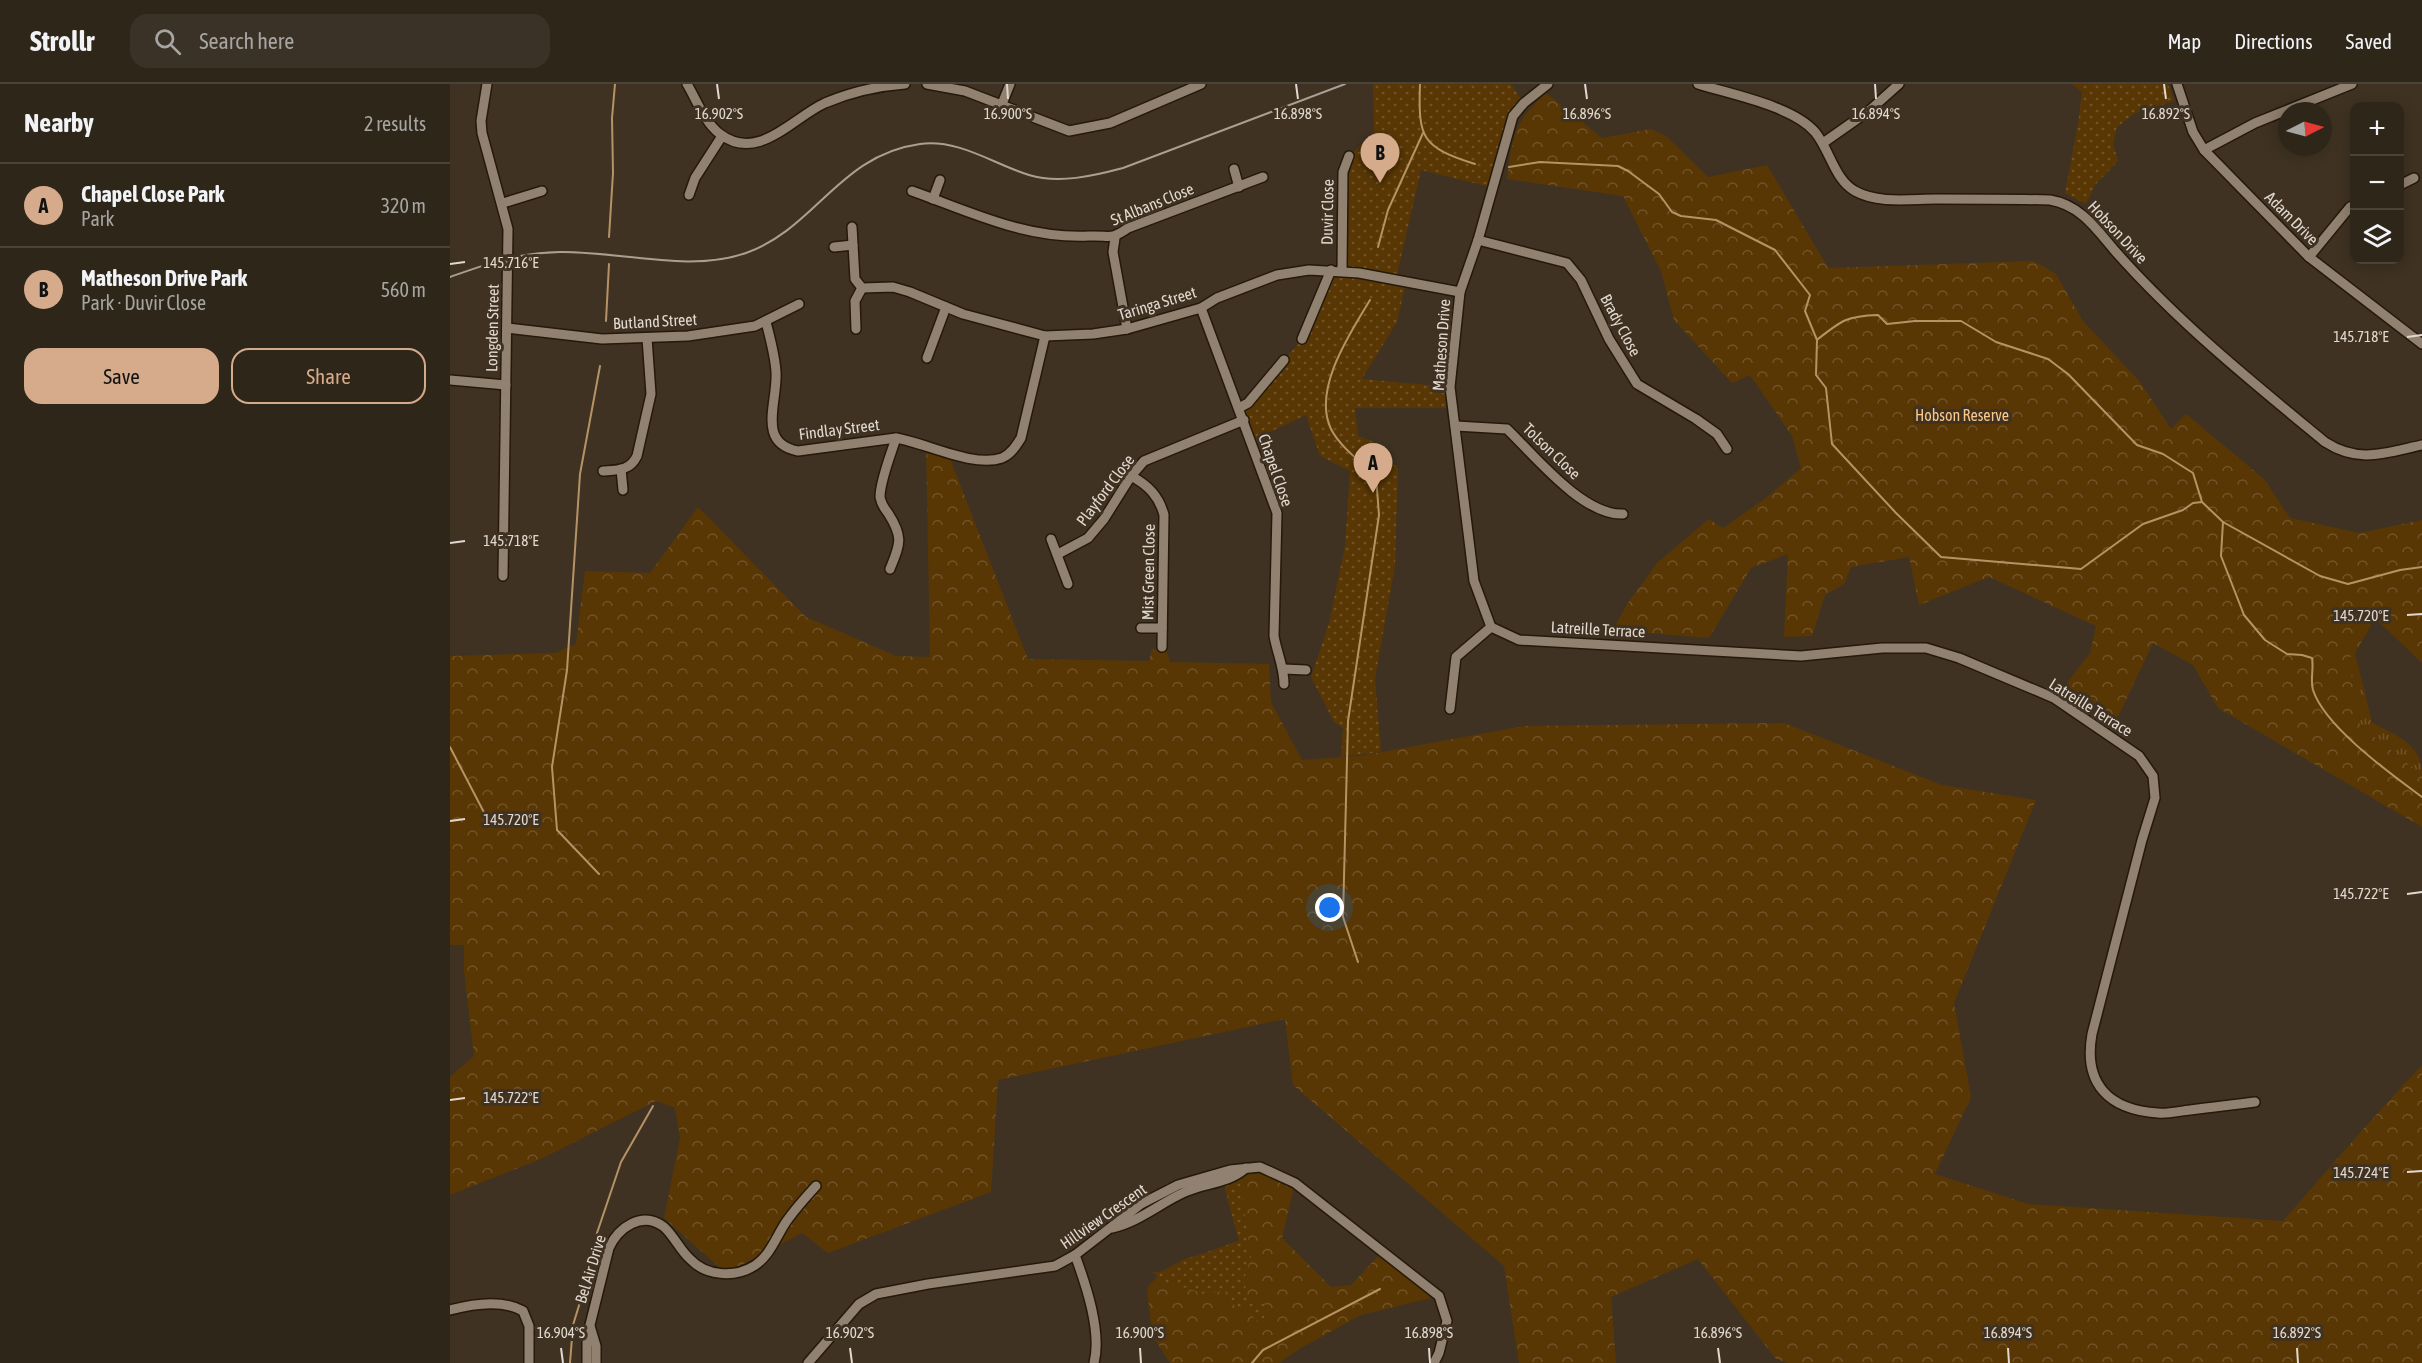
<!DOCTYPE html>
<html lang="en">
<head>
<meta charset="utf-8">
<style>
  :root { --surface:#2f261a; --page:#3b3227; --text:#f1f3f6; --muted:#a7a5a2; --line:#4a4339; --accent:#d6ab8b }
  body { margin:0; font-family:"Asap Condensed",sans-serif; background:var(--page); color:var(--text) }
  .controls { position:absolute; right:18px; top:18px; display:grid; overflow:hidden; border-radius:12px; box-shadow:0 3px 15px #0003 }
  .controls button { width:54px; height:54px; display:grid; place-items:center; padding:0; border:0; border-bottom:2px solid var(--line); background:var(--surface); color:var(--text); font:30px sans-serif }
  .compass { position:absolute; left:1828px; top:18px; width:54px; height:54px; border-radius:50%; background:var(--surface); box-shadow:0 3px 15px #0003; rotate:84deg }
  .you { position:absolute; left:880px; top:824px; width:21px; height:21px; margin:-15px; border:4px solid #fff; border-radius:50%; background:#1a73e8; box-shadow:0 0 0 9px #1a73e833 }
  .badge { display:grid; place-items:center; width:39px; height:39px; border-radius:50%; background:var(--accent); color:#111; font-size:20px; font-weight:700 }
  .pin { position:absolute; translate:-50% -50px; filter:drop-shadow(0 2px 3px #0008) }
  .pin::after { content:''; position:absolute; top:32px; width:21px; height:18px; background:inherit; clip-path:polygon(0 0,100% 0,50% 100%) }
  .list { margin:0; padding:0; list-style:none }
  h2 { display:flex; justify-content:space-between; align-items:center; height:78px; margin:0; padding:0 24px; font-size:26px }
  h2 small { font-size:20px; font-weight:400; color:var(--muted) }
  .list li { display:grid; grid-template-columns:39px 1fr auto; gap:18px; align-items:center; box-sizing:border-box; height:84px; padding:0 24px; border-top:2px solid var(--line) }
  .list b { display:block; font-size:22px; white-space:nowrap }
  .list p { margin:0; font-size:20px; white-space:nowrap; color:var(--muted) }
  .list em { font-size:20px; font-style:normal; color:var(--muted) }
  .actions { display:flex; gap:12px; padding:18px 24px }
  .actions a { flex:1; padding:14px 0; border:2px solid var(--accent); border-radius:18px; text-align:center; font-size:21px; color:var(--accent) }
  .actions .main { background:var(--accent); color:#111 }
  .icon { flex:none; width:33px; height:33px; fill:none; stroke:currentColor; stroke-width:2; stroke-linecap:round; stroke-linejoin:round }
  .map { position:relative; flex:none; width:1972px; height:1279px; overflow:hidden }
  header { display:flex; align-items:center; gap:36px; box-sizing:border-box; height:84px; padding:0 30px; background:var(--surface); border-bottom:2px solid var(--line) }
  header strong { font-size:28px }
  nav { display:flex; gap:33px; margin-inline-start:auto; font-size:21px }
  .search { width:420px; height:54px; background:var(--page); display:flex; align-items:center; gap:15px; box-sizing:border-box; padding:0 21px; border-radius:18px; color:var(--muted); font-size:22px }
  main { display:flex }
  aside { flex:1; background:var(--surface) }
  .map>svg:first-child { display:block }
</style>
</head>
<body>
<header>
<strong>Strollr</strong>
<div class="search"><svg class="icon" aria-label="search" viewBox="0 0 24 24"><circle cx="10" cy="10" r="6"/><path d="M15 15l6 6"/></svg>Search here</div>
<nav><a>Map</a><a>Directions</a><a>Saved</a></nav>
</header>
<main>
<aside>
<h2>Nearby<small>2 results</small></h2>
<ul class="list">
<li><span class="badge">A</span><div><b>Chapel Close Park</b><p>Park</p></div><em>320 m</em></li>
<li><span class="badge">B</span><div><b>Matheson Drive Park</b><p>Park · Duvir Close</p></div><em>560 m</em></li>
</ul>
<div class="actions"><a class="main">Save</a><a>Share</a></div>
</aside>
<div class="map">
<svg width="1972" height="1279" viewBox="0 0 1972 1279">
  <defs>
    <pattern id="grass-tufts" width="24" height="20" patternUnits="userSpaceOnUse" patternTransform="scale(1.5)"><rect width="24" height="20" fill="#583704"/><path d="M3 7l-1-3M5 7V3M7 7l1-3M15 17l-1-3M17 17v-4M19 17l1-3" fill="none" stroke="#705328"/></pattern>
    <pattern id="forest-crowns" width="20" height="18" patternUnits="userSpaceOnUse" patternTransform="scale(1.5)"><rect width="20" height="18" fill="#583704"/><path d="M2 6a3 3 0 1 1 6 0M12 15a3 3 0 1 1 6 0" fill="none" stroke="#705328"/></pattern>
    <pattern id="park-dots" width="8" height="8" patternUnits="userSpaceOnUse" patternTransform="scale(1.5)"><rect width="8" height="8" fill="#583704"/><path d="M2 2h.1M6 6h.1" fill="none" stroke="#705328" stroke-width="1.8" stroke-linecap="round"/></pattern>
  </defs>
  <rect width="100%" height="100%" fill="#3f3222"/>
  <path fill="url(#grass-tufts)" d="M1910 559 1905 569 1922 638C1947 653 1972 659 1972 691L1911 642 1898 575Z"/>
  <g fill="url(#forest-crowns)">
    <path d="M1096 9 1152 54 1201 45 1216 52 1258 93 1317 81 1378 184 1584 177 1606 190 1633 237 1690 298 1721 345 1736 330 1814 395 1840 434 1909 449 1972 436V579L1925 534 1905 569 1898 575 1911 642 1972 691V743L1768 624 1743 581 1703 559 1664 641 1622 624 1613 604 1640 569 1646 542 1539 493 1469 521 1459 473 1401 483 1394 500 1375 511 1362 552 1334 553 1338 470 1301 484 1259 554 1163 546 1177 520 1208 478 1259 435 1273 444 1316 414 1351 384 1342 352 1300 291 1282 299 1224 236 1211 187 1173 112 1057 95C1063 53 1063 39 1096 9Z"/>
    <polygon points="476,361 497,367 578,575 699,577 702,565 716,565 720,578 819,580 821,618 852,676 910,672 1074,642 1334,639 1492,701 1586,716 1504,919 1521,1013 1485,1090 1578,1120 1833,1137 1914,1044 1972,981 1972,1279 1338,1279 1326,1275 1248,1175 1161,1213 1166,1279 1069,1279 1054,1182 843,1001 835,935 548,996 541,1108 378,1169 352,1149 276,1189 214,1134 230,1054 225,1024 206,1017 91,1075 0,1111 0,993 24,972 14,887 14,861 0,861 0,572 106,569 126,560 135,487 200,489 248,423 356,533 446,572 480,573"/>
    <polygon points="810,1083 845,1099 832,1154 881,1203 901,1201 932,1168 989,1212 911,1231 851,1264 829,1279 720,1279 702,1251 697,1204 712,1187 739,1173 748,1172 789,1157 773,1097"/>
  </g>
  <g fill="url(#park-dots)">
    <polygon points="923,0 1061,0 1074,19 1063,32 1040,103 971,86 946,195 956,198 947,238 912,295 1000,303 1004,324 905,324 908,352 924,358 929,372 948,383 945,482 925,594 931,668 891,673 893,644 884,638 861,593 879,539 895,462 900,387 870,372 856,331 801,357 789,324 798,319 852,255 877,193 892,187 893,88 899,72 924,48"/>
    <polygon points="1622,0 1718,0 1724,17 1685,29 1667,43 1663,60 1668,77 1645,101 1636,120 1615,109 1628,40 1632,8"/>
    <polygon points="789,1091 801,1173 794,1195 797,1212 820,1223 814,1234 806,1237 799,1227 780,1219 782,1209 773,1207 754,1210 737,1204 718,1201 702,1188 718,1187 737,1175 789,1157 773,1097"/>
  </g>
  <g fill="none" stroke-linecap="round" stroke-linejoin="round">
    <g stroke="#b69365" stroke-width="2">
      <path d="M970 0C968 55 972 63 1025 80"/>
      <path d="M1059 83 1090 78 1168 82 1178 87 1209 110 1222 128 1231 132 1266 136 1325 166 1360 211 1355 227 1367 256 1366 291 1376 304 1382 360 1446 429 1491 473 1631 485 1693 440 1733 426 1743 419 1752 418 1773 438 1771 472 1794 531 1815 556 1837 570 1852 571 1862 574C1864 585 1860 596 1863 606 1875 643 1941 690 1972 713"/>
      <polyline points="159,153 163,89 162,34 165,0"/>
      <polyline points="928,163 938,126 973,49"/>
      <polyline points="156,237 159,180"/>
      <path d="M1368 255C1392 236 1397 232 1428 231L1437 240 1465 237H1511L1546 258 1598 275 1618 290 1687 361 1713 370 1743 389 1752 418"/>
      <polyline points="1773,438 1870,492 1898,500 1950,486 1972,483"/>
      <polyline points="0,663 39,738"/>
      <polyline points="149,790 107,746 102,683 117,586 130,390 150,282"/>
      <path d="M908 878 893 833 898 637 929 431 926 392C912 379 890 363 881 345 862 306 900 249 920 216"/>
      <polyline points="120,1279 123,1241 139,1189 147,1149 171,1078 203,1022"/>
      <polyline points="802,1279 813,1266 930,1205"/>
    </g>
    <defs>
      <g id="street">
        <polyline points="37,0 31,37 32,49 58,145 53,492"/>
        <path d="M237 0C246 15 255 39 270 50 308 79 342 34 375 19 401 8 427 2 455 0"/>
        <polyline points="477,0 515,7 619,47 660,39 751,0"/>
        <path d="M1248 0C1280 10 1343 22 1365 48 1380 66 1384 95 1405 107 1428 120 1461 115 1486 115 1524 115 1562 115 1600 116 1631 121 1647 146 1666 168 1729 239 1802 298 1875 358 1909 380 1935 369 1972 361"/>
        <polyline points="1727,0 1743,48 1754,66 1859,173 1972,260"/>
        <polyline points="552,20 560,0"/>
        <polyline points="1373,59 1420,26 1449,0"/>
        <polyline points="1754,66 1805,39 1902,0"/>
        <polyline points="784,85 789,103"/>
        <polyline points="1950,101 1964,94"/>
        <path d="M462 107C521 128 575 155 639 152 661 151 659 157 678 144L813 93"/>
        <polyline points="239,111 245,94 272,52"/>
        <polyline points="483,115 490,96"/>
        <polyline points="53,119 92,107"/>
        <polyline points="402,143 405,195 412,204 443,203 460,208 513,230 595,252 643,250 677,245 751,224 767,214 827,191 859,186 909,189 1010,208"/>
        <polyline points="665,154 663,168 677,245"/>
        <polyline points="1028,156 1117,179 1131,196 1159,255 1187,300 1246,335 1267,350 1277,365"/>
        <polyline points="384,163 403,161"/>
        <polyline points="1859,173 1900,123 1904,121"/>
        <polyline points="892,187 893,88 899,72"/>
        <path d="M751 224 827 429 824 552C827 569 834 583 834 600"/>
        <path d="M316 238C320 254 325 271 326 288 328 318 306 359 348 367L446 354C476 359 523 384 552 374 561 370 566 362 571 354L595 252"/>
        <polyline points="57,244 152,255 238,252 305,242 349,220"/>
        <polyline points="406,245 405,217 412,204"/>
        <polyline points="852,255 881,186"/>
        <polyline points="477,274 496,223"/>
        <polyline points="0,296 56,301"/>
        <polyline points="789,324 798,319 834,276"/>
        <path d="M1006 342 1057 345C1084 371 1133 432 1173 430"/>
        <polyline points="171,385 173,406"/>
        <path d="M153 387C167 386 180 387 187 372L201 310 197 254"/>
        <path d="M681 392C698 401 709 412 714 431L712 563"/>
        <polyline points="601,455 618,500"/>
        <polyline points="608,470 638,454 654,435 681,392 694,377 794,336"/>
        <path d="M440 485C450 460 454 454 438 429 434 424 431 419 430 413 430 397 441 370 446 354"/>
        <path d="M1041 543 1069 556 1351 572 1432 564H1476L1509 574 1604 614 1689 672 1703 692 1705 714 1692 756 1642 950C1633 1000 1659 1026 1708 1029 1718 1030 1730 1027 1740 1026 1762 1023 1783 1021 1805 1018"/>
        <polyline points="1041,543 1024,497 1000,303 1010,208 1028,156 1063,32 1074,19 1098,0"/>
        <polyline points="691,544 712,544"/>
        <polyline points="834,585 856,586"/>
        <polyline points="1000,625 1006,573 1041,543"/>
        <path d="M662 1144C689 1138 710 1119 735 1108 755 1099 778 1100 796 1084"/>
        <path d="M625 1171C636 1201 652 1248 644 1279"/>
        <path d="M0 1226C22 1220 52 1215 73 1227L79 1242V1279"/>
        <polyline points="140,1242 146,1262 146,1279"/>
        <path d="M137 1279V1253L159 1164C168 1144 192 1126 214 1143 224 1152 230 1166 240 1175 256 1192 284 1194 304 1182 320 1172 326 1153 336 1138 345 1125 355 1114 366 1102"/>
        <polyline points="358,1279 409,1220 426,1210 478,1200 605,1182 625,1171 691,1120 728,1101 780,1086 810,1083 845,1099 989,1212 997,1237 989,1269 984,1279"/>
      </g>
    </defs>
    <use href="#street" stroke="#25190a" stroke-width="12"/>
    <use href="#street" stroke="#918170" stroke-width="9"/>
    <path stroke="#a99f93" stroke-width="2" d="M0 193C40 179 66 169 110 168 169 167 239 189 296 169 366 144 389 71 470 60 510 55 543 80 579 91 609 100 643 92 673 84L895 0"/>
  </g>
  <path fill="none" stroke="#e1d8cf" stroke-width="2" d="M267 0 269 15M557 0 558 15M846 0 848 15M1135 0 1137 15M1425 0 1426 15M1714 0 1716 15M0 180 15 178M1957 253 1972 251M0 459 15 457M1957 531 1972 530M0 737 15 735M1957 810 1972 808M0 1016 15 1014M1957 1088 1972 1087M111 1264 113 1279M400 1264 402 1279M690 1264 691 1279M979 1264 980 1279M1268 1264 1270 1279M1558 1264 1559 1279M1847 1264 1848 1279"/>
  <g text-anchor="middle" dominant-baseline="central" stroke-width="6" stroke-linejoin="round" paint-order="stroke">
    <g font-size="16" fill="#e1d8cf" stroke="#3f3222">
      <text transform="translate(702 120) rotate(-22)">St Albans Close</text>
      <text transform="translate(877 128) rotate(-89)">Duvir Close</text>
      <text transform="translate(1842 134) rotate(45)">Adam Drive</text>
      <text transform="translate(1668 148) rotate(47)">Hobson Drive</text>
      <text transform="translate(707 219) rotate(-17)">Taringa Street</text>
      <text transform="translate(205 237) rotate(-3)">Butland Street</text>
      <text transform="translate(1171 241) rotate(62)">Brady Close</text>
      <text transform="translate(42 244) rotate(-89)">Longden Street</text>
      <text transform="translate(991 261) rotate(-86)">Matheson Drive</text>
      <text transform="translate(389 345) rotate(-7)">Findlay Street</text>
      <text transform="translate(1102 367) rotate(44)">Tolson Close</text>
      <text transform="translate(826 386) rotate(71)">Chapel Close</text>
      <text transform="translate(655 406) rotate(-53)">Playford Close</text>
      <text transform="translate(698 488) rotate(-89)">Mist Green Close</text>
      <text transform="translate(1148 545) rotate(3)">Latreille Terrace</text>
      <text transform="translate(1641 623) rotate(32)">Latreille Terrace</text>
      <text transform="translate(653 1132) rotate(-35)">Hillview Crescent</text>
      <text transform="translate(140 1185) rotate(-73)">Bel Air Drive</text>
    </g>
    <g font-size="16" fill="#fdc786" stroke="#3f3222">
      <text x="1512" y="331">Hobson Reserve</text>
    </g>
  </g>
  <g font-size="15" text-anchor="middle" fill="#e1d8cf" stroke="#3f3222" stroke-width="6" stroke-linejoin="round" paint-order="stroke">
    <text x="269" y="35">16.902°S</text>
    <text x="558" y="35">16.900°S</text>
    <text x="848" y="35">16.898°S</text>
    <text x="1137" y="35">16.896°S</text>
    <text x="1426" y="35">16.894°S</text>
    <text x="1716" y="35">16.892°S</text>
    <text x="61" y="184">145.716°E</text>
    <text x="1911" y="258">145.718°E</text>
    <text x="61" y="462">145.718°E</text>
    <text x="1911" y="537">145.720°E</text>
    <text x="61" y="741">145.720°E</text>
    <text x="1911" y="815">145.722°E</text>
    <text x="61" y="1019">145.722°E</text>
    <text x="1911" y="1094">145.724°E</text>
    <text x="111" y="1254">16.904°S</text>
    <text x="400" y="1254">16.902°S</text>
    <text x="690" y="1254">16.900°S</text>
    <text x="979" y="1254">16.898°S</text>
    <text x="1268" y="1254">16.896°S</text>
    <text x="1558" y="1254">16.894°S</text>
    <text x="1847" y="1254">16.892°S</text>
  </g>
</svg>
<div class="controls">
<button>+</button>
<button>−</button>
<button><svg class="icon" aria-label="layers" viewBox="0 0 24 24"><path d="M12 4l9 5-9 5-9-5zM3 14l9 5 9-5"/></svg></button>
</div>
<svg class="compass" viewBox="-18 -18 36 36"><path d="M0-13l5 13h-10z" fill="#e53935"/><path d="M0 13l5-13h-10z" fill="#a7a5a2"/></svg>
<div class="you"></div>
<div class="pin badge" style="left:923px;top:409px">A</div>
<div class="pin badge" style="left:930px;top:99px">B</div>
</div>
</main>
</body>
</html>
